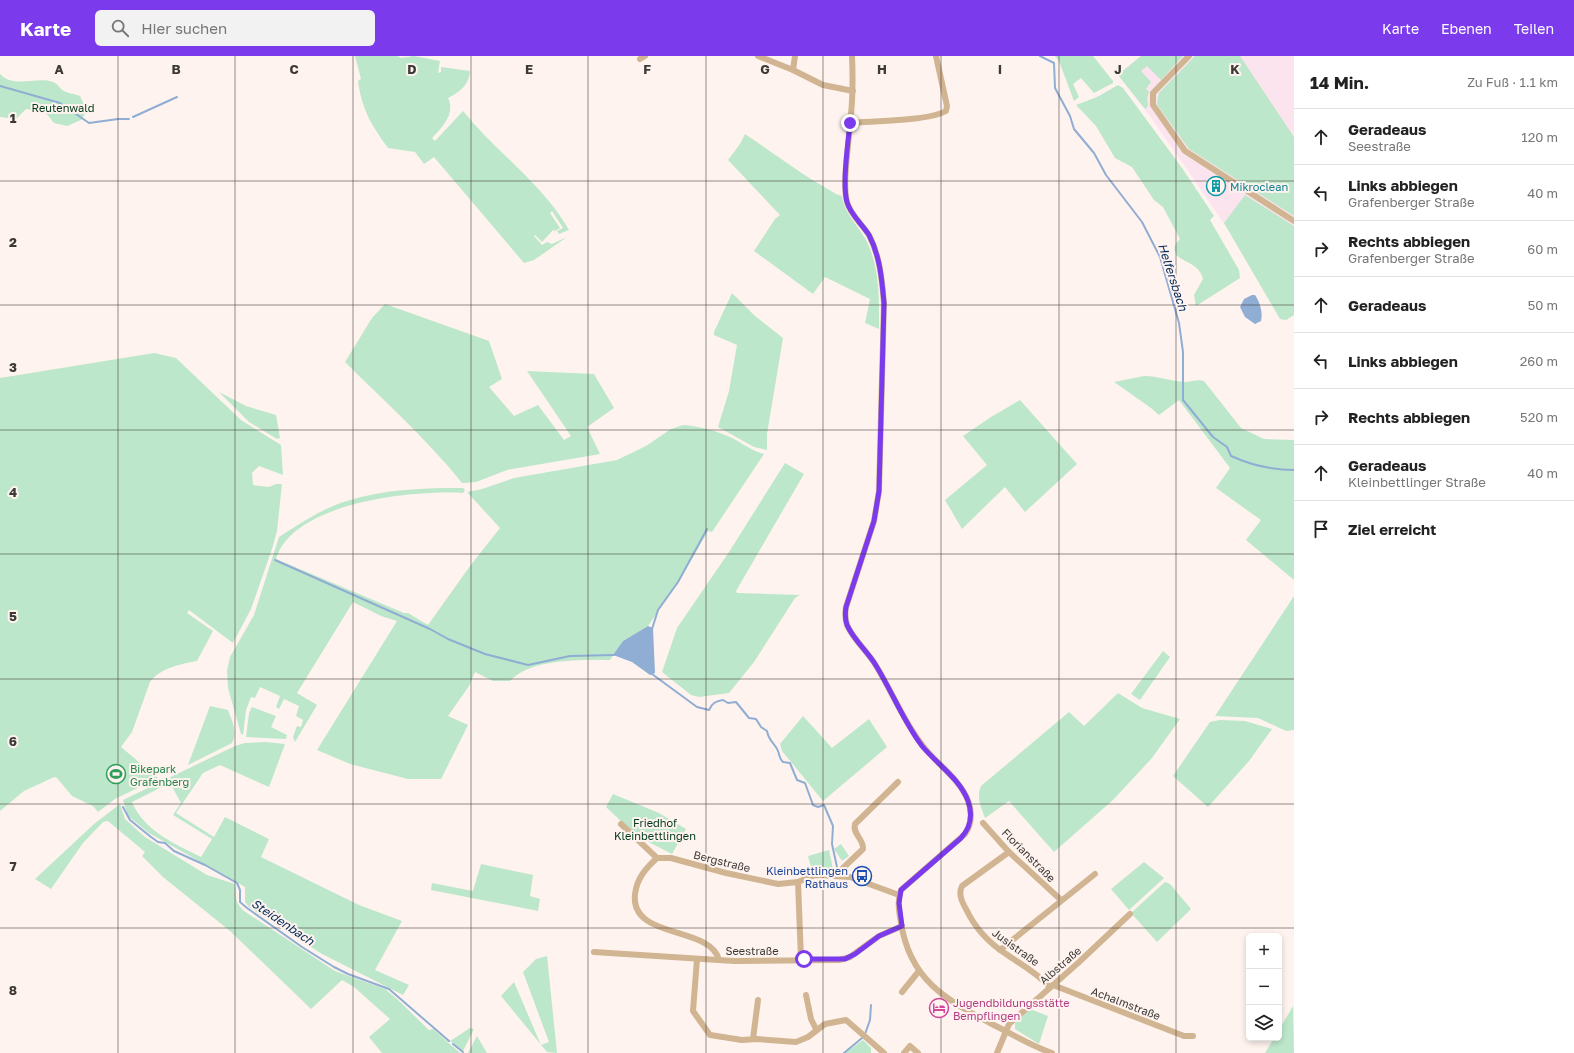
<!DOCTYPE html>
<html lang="de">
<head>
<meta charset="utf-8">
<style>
  :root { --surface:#fff; --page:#f2f2f2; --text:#222; --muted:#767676; --line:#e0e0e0; --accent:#7c3aed }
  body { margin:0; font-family:"Golos Text",sans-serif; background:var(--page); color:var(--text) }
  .controls { position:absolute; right:12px; bottom:12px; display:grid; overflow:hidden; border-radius:6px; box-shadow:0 2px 6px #0003 }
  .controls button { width:36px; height:36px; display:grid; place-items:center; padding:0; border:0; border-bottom:1px solid var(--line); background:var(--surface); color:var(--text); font:20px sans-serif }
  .stop { position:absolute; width:12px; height:12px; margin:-9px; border:3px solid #7c3aed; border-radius:50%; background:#fff }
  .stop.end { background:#7c3aed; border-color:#fff; box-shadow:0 1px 4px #0008 }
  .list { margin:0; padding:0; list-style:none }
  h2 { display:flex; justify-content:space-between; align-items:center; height:52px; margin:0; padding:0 16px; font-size:17px }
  h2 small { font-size:13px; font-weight:400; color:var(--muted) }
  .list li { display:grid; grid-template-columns:26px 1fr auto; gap:12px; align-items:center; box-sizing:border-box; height:56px; padding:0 16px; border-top:1px solid var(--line) }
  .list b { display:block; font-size:15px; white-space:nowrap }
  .list p { margin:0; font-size:13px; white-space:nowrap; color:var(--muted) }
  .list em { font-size:13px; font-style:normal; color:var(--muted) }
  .icon { flex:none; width:22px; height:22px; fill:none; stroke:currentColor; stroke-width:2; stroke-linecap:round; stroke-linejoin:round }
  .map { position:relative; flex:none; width:1294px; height:997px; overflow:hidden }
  header { display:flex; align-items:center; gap:24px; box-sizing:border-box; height:56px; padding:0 20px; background:var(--accent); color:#fff }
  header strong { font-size:19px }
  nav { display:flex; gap:22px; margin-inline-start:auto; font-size:14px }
  .search { width:280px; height:36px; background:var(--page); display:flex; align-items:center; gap:10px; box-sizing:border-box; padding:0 14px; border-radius:6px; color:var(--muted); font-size:15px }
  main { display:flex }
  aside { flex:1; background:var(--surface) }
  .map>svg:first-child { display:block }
</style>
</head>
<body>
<header>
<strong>Karte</strong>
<div class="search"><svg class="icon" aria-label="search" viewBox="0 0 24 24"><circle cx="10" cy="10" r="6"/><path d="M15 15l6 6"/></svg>Hier suchen</div>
<nav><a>Karte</a><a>Ebenen</a><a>Teilen</a></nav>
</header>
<main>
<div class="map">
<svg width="1294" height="997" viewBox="0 0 1294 997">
  <rect width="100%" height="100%" fill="#fef3ee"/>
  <polygon fill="#fce4ef" points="1141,0 1294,0 1294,259 1286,264 1280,263 1236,185 1193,122 1145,53 1118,19"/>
  <g fill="#bde7ca" fill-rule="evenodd">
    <path d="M355 0H397L401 2 414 0 440 5 438 17 441 16V11L470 15C469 29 460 36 448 42 456 57 442 72 432 82L435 85 463 55C497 97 542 127 569 174L559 178 557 175 563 172 552 155 550 157 560 172 555 175 553 174 542 186 535 179 534 180 542 189 547 186 552 188 567 181 534 204 524 207 434 101 424 108 415 96 388 92C371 68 362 54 358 25L361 23Z"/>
    <polygon points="1055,0 1093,0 1113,25 1113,27 1094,37 1081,22 1073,28 1079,41 1074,45 1059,5"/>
    <polygon points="1141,0 1183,0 1161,24 1147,10 1141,15 1151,26 1146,33 1149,36 1147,42 1148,50 1145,53 1118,19"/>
    <polygon points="1195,0 1240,0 1294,81 1294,160 1189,93 1158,50 1157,46 1159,37"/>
    <path d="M0 18C14 33 36 20 53 26 57 27 59 31 62 34 67 37 75 38 80 40L87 55 81 64 67 70 54 67 45 56 26 53 16 63 0 61Z"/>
    <path d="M1118 29 1123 32 1182 112 1214 160 1210 164 1239 214 1240 222 1196 250 1194 239 1203 223C1200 209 1186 207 1176 199 1173 191 1175 188 1180 183L1163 151 1154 144 1132 111 1115 102 1096 70 1076 49 1097 41Z"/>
    <path d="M745 78 806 120 836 138 842 140C844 158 861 172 868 188 880 215 879 244 879 273L865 267 870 243 825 221 813 238 754 195 775 163 780 159 728 104 740 88Z"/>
    <polygon points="1245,139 1294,170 1294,259 1286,264 1280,263 1224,167"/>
    <polygon points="732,237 755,260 783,282 767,378 767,394 754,391 718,371 729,335 737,289 714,279 714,276"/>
    <path d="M385 248 489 285 502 323 489 331 514 360 538 349 564 384 571 380 527 315 594 318 614 352 587 371 600 398 507 414 476 426 462 427C427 383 385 346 345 306L372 262Z"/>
    <path d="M154 297 176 302 241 364 281 389 283 419 259 410 252 417 253 429 269 431 276 428H282L277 475 272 493 251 553 233 587 189 554 187 557 213 575 197 605C181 608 160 612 150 626L132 676 121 691 158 722 115 743 98 756 93 750 72 740 56 721 52 722 24 735 0 755V322Z"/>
    <path d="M1144 320C1158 320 1171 325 1185 326 1192 326 1197 323 1204 325L1241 372 1264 383 1294 384V524L1246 484 1261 464 1216 432 1230 412 1179 344 1159 359 1151 352 1114 326Z"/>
    <polygon points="219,336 246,350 276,359 280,382 277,383 249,366"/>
    <polygon points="1020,344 1077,408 1025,456 1005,431 962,473 945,444 987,409 963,380 991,361"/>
    <path d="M683 369C698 370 718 375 732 382 744 388 750 394 764 398L712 476 708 475 678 527 648 570 623 585 610 604C581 604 531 602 510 625H493L475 616 469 630 448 660 468 669 441 723H408L350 708 317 694 397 565 381 560 353 546 297 637 317 649 295 686 293 681 297 670 301 671 303 664 296 660 299 650 284 643 279 653 276 651 280 640 260 631 255 642 251 641 246 654 243 679 241 678 228 632 227 615 230 601 254 559 279 481C301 467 323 452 347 445 384 433 425 432 463 432L465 434 463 437C413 434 293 446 276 503L404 557H408L428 569 470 510 500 472 467 436 482 433 514 422 617 404 646 390 671 373Z"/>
    <polygon points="785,407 804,418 736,535 737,537 800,539 795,542 754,606 729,637 699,641 691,639 662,616 677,572 729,496"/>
    <polygon points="1294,540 1294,674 1286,675 1258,662 1215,660"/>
    <polygon points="1163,595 1170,601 1140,644 1131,638"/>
    <path d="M1118 637 1142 652 1180 663 1152 702 1113 744 1054 796 1009 745 985 762C981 751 976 742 981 730L1069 656 1084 670Z"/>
    <path d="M210 650 228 654C232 665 238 676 232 687L188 709Z"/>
    <polygon points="252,651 276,660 271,671 287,679 286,683 246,681 249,657"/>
    <polygon points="803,660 832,692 869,663 887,691 823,745 782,695 780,688"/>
    <polygon points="1220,664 1245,665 1272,673 1249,705 1208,751 1173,720 1210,666"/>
    <path d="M266 686 285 688 269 731 220 709 203 717 176 757 214 781 225 761 269 783 261 801 359 849 402 865 375 914 409 929 403 939 322 898 250 852 245 846V831L149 777 128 760 123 744 235 690 245 687ZM170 727 181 747 173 759 212 783 201 801C175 788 144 775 132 746Z"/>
    <polygon points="613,738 659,757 686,773 672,798 637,780 606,751"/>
    <path d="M120 748 125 763 145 781 207 819 235 828C238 841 232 844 244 855L335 915 385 933 397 943 429 974 433 973 460 997H382L369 981 390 963 354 931 342 924 311 953 230 875 163 821 142 800 145 796 108 765 103 766 83 787 51 833 35 823 94 768Z"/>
    <polygon points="841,788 849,800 842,805 834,793"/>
    <polygon points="829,794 833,813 812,815 808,800"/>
    <polygon points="1144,806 1164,822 1129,854 1111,833"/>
    <polygon points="481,808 533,819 530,840 540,843 538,855 431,834 432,827 473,835"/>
    <polygon points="1165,826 1170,828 1191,853 1157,886 1131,857"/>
    <polygon points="547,900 557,997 547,996 501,940 514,926 541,989 549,986 523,916 536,903"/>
    <polygon points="1293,950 1294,997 1265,997 1274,982 1279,982 1279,974"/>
    <polygon points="1030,953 1048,960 1039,988 1015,973 1015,967"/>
    <polygon points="470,972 474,973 463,995 450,985"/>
    <polygon points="477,980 487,997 468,997"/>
    <polygon points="863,984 871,992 871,997 845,997"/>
  </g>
  <g fill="#90add4">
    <path d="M1252 239H1255C1260 246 1263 257 1261 265L1255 268 1245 261 1240 251 1244 243Z"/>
    <polygon points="648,570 653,572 655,617 650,619 632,606 613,599 623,585"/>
  </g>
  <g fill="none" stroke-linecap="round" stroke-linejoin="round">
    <g stroke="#90add4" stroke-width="2">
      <path d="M1040 0 1054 7 1055 32 1070 60 1074 73 1094 97 1106 119 1142 166 1160 201 1179 267 1183 296V344L1213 381 1227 391 1231 400C1251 409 1272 414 1294 414"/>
      <polyline points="0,30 60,47 89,67 118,63 129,63"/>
      <polyline points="133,61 177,41"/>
      <polyline points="275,504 430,573 448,583 485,598 528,609 570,600 614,599"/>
      <polyline points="652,573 658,554 678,526 707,473"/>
      <path d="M652 618 697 651 709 654C712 647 716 645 723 644L728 647 736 646 749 662 756 663 761 671 767 675C769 686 775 687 778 695 780 700 779 702 783 706L790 707 797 724 805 727 813 749 818 751 824 749 833 770 832 788 837 811"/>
      <polyline points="123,751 130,764 151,781 158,786 165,787 174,795 205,809 237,827 240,834 240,846 247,852 302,891 334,911 348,918 389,933 449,985"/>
      <polyline points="865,978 870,964 871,949"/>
      <polyline points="453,988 463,996"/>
      <polyline points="844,997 862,982"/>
    </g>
    <g stroke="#d1b592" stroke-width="6">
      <polyline points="758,0 793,14 823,29 853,35"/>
      <path d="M852 0C853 23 853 45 850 67 849 87 842 128 847 146 850 158 862 168 869 179 880 200 882 224 884 247L879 435 874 465 846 551C845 557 845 563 847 569 853 583 867 595 875 608 892 635 903 665 923 690 936 707 956 720 966 740 972 752 973 767 965 778L901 834C897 844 899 856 901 867 910 924 945 943 992 968 1012 978 1031 990 1052 997"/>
      <polyline points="1189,0 1153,37 1153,49 1185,95 1294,165"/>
      <polyline points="640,3 645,0"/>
      <polyline points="793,14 795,0"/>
      <path d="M850 67C874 65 928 65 946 55L947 50 936 0"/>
      <polyline points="983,767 1009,796 1061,844"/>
      <polyline points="621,768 657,802"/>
      <path d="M1009 796 962 830C958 838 962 846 966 853 975 872 989 887 1006 898 1022 909 1037 917 1050 931"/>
      <polyline points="657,802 671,802 726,817 778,828 798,826 815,819 850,821 899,839"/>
      <path d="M657 802C646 812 637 822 635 838 630 884 710 869 719 904"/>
      <path d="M840 820 843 812 863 793C864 783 852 778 855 768L898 726"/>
      <polyline points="798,826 801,903"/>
      <polyline points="1000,894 1095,818"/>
      <polyline points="594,896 734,905 839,904 850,901 879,880 902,870"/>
      <polyline points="697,903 693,955 710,979 742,984 757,983 796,986 808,981 825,968 846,964 884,997"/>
      <polyline points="1053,929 1184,980 1193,980"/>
      <polyline points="902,936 919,915"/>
      <polyline points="806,939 811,963 816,973"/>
      <polyline points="753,983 758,944"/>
      <polyline points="904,997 910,990 918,997"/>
      <polyline points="997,997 1009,968 1078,907 1130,858"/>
    </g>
  </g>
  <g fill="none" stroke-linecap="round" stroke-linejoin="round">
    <path stroke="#7c3aed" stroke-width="5" d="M804 903H845L855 898 879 880 902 870 899 847 901 834 961 782C971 771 973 759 968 745 960 723 937 708 922 690 903 665 892 635 875 608 867 595 853 583 847 569 845 563 845 557 846 551L874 465 879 435 884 247C882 224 880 200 869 179 862 168 850 158 847 146 842 128 848 87 850 67"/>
  </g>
  <path fill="none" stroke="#3d3937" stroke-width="1" stroke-opacity="0.55" d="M118 0V997M235 0V997M353 0V997M471 0V997M588 0V997M706 0V997M823 0V997M941 0V997M1059 0V997M1176 0V997M0 125H1294M0 249H1294M0 374H1294M0 498H1294M0 623H1294M0 748H1294M0 872H1294"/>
  <defs>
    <symbol id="building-ring" viewBox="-11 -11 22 22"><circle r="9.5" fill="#fef3ee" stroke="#0f9aa8" stroke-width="1.5"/><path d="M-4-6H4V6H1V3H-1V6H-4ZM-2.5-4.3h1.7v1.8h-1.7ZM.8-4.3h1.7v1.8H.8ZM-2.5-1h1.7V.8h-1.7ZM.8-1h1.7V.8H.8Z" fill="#0f9aa8"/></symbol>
    <symbol id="stadium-ring" viewBox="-11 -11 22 22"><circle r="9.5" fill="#fef3ee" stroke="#2e9e5b" stroke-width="1.5"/><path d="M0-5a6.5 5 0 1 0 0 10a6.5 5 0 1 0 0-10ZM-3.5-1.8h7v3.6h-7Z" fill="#2e9e5b"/></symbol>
    <symbol id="bus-ring" viewBox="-11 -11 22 22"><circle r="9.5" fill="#fef3ee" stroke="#1a4fb4" stroke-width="1.5"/><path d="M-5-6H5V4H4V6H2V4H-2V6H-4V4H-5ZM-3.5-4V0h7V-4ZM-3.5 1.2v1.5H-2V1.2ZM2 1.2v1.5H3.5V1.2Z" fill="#1a4fb4"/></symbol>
    <symbol id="hotel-ring" viewBox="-11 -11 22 22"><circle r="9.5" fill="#fef3ee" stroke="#d1479c" stroke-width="1.5"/><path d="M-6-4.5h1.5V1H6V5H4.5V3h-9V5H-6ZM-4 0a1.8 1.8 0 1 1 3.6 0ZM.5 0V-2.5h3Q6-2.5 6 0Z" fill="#d1479c"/></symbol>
  </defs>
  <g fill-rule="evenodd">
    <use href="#building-ring" x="1205" y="119" width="22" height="22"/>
    <use href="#stadium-ring" x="105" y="707" width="22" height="22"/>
    <use href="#bus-ring" x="851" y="809" width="22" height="22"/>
    <use href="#hotel-ring" x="928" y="941" width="22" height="22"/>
  </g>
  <g text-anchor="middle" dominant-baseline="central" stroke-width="4" stroke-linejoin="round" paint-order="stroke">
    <g font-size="11" fill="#00391c" stroke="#fef3ee">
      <text x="63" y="51">Reutenwald</text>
      <text x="655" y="766">Friedhof<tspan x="655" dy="13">Kleinbettlingen</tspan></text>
    </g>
    <g font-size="11" fill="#0d838f" stroke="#fef3ee" text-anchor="start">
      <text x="1230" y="130">Mikroclean</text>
    </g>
    <g font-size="11" fill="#27864d" stroke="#fef3ee" text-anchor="start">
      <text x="130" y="712">Bikepark<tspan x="130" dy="13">Grafenberg</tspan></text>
    </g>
    <g font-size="11" fill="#3d3937" stroke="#fef3ee">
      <text transform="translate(1029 799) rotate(45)">Florianstraße</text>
      <text transform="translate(722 805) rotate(14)">Bergstraße</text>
      <text transform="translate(1016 891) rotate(36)">Jusistraße</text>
      <text x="752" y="894">Seestraße</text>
      <text transform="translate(1060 909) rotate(-41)">Albstraße</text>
      <text transform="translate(1126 947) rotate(21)">Achalmstraße</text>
    </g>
    <g font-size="11" fill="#164399" stroke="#fef3ee" text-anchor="end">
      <text x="848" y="814">Kleinbettlingen<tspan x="848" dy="13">Rathaus</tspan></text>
    </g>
    <g font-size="11" fill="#b23c85" stroke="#fef3ee" text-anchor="start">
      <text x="953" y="946">Jugendbildungsstätte<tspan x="953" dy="13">Bempflingen</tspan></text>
    </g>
    <g font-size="12" font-style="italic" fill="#032b5a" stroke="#fef3ee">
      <text transform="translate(1173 221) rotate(72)">Helfersbach</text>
      <text transform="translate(283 866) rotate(34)">Steidenbach</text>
    </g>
  </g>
  <g font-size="13" text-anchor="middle" font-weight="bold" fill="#3d3937" stroke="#fef3ee" stroke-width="4" stroke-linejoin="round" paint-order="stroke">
    <text x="59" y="18">A</text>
    <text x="176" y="18">B</text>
    <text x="294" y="18">C</text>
    <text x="412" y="18">D</text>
    <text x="529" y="18">E</text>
    <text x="647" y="18">F</text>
    <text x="765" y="18">G</text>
    <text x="882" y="18">H</text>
    <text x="1000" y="18">I</text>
    <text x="1118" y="18">J</text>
    <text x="1235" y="18">K</text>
    <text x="13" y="67">1</text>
    <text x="13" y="191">2</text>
    <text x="13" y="316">3</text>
    <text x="13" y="441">4</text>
    <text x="13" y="565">5</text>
    <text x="13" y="690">6</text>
    <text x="13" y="815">7</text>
    <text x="13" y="939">8</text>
  </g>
</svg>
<div class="controls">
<button>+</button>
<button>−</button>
<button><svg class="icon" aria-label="layers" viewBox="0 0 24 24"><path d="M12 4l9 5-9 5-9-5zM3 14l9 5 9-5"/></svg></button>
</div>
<div class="stop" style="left:804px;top:903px"></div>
<div class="stop end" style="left:850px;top:67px"></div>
</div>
<aside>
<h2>14 Min.<small>Zu Fuß · 1.1 km</small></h2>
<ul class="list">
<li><svg class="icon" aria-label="ahead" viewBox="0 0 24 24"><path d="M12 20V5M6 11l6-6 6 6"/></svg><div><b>Geradeaus</b><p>Seestraße</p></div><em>120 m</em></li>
<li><svg class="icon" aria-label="left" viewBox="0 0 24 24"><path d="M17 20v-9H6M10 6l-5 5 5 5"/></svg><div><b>Links abbiegen</b><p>Grafenberger Straße</p></div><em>40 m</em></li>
<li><svg class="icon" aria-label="right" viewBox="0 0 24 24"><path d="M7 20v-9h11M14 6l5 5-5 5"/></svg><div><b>Rechts abbiegen</b><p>Grafenberger Straße</p></div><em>60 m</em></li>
<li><svg class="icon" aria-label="ahead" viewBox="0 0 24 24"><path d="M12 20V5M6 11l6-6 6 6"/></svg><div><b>Geradeaus</b></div><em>50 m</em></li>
<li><svg class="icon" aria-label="left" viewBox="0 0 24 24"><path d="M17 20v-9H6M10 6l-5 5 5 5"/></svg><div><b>Links abbiegen</b></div><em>260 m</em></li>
<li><svg class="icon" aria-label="right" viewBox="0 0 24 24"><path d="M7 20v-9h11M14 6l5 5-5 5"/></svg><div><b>Rechts abbiegen</b></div><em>520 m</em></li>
<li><svg class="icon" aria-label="ahead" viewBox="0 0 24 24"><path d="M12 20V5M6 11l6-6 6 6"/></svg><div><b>Geradeaus</b><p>Kleinbettlinger Straße</p></div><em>40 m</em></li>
<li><svg class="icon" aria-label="arrive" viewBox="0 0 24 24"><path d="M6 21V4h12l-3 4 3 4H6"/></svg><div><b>Ziel erreicht</b></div></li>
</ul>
</aside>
</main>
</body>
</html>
